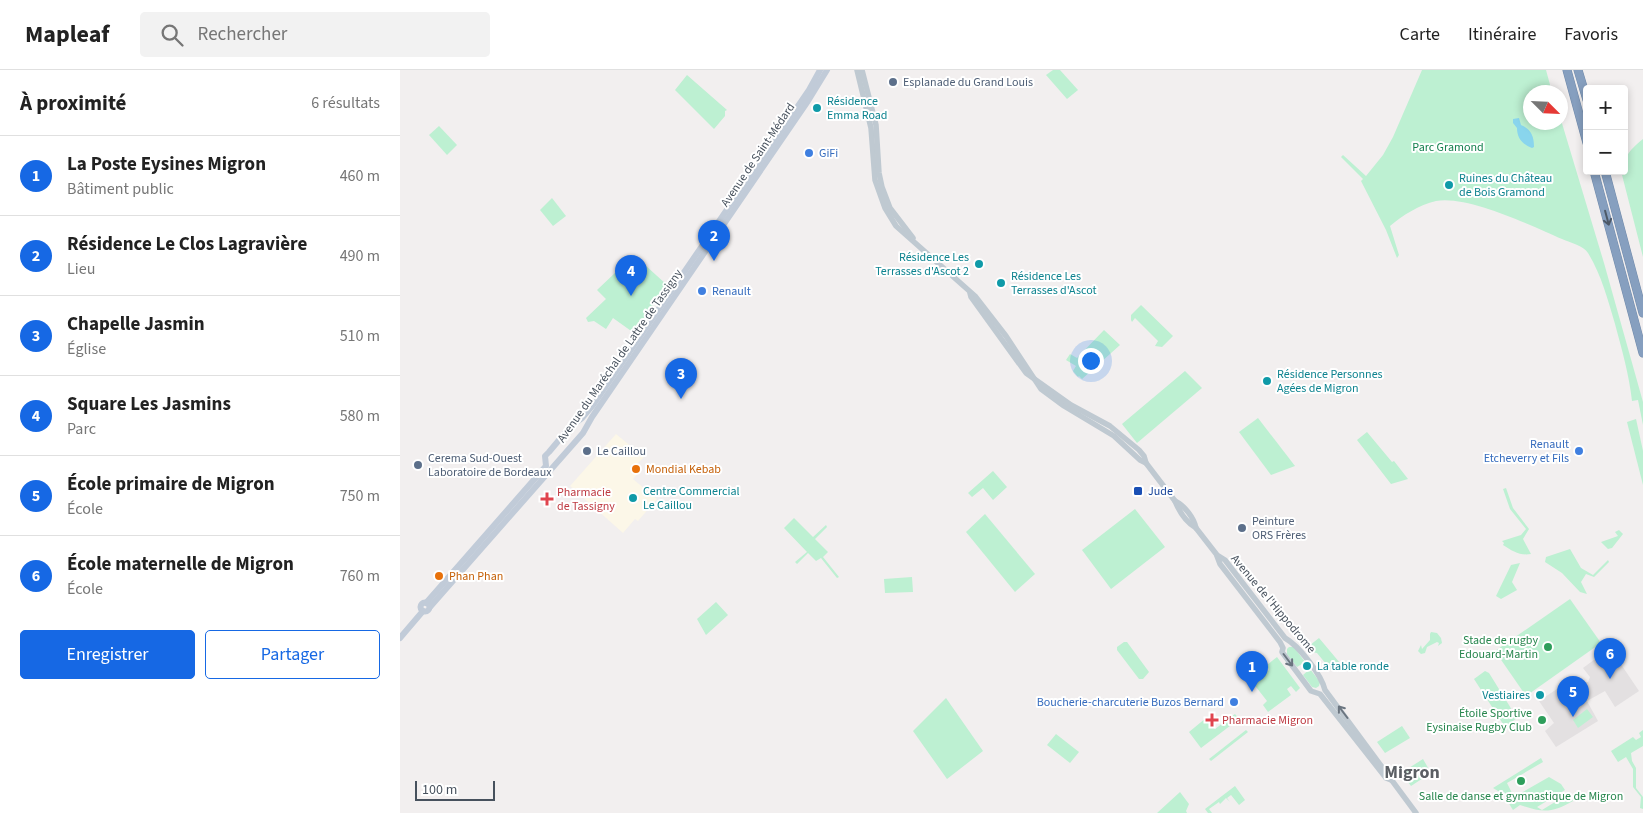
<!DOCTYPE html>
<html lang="fr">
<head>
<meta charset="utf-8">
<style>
  :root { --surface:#fff; --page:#f2f2f2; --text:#222; --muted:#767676; --line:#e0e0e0; --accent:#1668e4 }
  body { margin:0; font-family:"Source Sans 3",sans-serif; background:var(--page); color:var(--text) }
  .controls { position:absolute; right:15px; top:15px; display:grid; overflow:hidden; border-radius:5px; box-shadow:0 2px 8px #0003 }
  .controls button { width:45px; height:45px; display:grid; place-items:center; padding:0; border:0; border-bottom:1px solid var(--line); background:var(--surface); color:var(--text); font:25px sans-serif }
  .compass { position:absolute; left:1123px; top:15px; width:45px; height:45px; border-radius:50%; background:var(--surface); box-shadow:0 2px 8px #0003; rotate:114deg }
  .scale { position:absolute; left:15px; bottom:12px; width:80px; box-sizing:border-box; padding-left:5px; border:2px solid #47515d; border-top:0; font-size:14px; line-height:18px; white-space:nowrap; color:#47515d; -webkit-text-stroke:4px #fff; paint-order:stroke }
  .you { position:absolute; left:690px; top:290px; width:18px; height:18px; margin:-12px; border:4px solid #fff; border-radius:50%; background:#1a73e8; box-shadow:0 0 0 8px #1a73e833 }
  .badge { display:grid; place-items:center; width:32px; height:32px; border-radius:50%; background:var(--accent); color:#fff; font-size:16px; font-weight:700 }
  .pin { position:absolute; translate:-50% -41px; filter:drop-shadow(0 1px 2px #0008) }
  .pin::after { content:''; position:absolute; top:26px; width:18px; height:15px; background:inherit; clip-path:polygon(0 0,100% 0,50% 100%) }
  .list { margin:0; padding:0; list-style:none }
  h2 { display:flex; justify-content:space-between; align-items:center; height:65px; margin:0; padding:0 20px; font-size:21px }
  h2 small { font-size:16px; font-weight:400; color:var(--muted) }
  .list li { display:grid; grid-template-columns:32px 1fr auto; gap:15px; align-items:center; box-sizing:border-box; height:80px; padding:0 20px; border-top:1px solid var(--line) }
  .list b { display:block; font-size:19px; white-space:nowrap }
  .list p { margin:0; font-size:16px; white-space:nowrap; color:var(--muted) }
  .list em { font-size:16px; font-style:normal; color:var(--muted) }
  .actions { display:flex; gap:10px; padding:15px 20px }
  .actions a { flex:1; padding:11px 0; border:1px solid var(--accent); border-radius:5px; text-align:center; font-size:18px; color:var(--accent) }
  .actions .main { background:var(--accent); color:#fff }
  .icon { flex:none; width:28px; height:28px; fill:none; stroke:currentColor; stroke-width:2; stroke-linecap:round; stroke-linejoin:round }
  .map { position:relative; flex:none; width:1243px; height:743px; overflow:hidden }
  header { display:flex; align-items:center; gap:30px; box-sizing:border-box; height:70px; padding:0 25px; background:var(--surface); border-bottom:1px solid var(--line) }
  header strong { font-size:24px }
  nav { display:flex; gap:28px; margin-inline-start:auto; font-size:18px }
  .search { width:350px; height:45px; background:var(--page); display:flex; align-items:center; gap:12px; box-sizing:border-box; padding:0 18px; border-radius:5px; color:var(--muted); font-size:19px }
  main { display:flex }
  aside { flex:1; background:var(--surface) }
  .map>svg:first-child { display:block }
</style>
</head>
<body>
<header>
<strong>Mapleaf</strong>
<div class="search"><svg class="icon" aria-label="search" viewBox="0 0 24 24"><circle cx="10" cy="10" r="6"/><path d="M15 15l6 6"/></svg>Rechercher</div>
<nav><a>Carte</a><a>Itinéraire</a><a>Favoris</a></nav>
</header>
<main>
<aside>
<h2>À proximité<small>6 résultats</small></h2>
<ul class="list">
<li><span class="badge">1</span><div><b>La Poste Eysines Migron</b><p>Bâtiment public</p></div><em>460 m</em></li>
<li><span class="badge">2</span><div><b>Résidence Le Clos Lagravière</b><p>Lieu</p></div><em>490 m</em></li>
<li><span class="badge">3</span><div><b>Chapelle Jasmin</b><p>Église</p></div><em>510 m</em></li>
<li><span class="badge">4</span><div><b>Square Les Jasmins</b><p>Parc</p></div><em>580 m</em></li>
<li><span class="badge">5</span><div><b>École primaire de Migron</b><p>École</p></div><em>750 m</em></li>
<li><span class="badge">6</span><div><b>École maternelle de Migron</b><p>École</p></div><em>760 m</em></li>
</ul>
<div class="actions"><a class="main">Enregistrer</a><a>Partager</a></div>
</aside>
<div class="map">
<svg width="1243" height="743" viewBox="0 0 1243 743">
  <rect width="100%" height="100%" fill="#f2efef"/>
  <polygon fill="#fcf7e8" points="216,364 244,387 237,394 242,399 233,409 257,429 238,451 235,449 223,463 170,416"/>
  <polygon fill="#e3e0e1" points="1210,578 1239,621 1215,637 1205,621 1187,631 1198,651 1156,677 1145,661 1154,653 1139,631 1163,615 1178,620 1179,617 1186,612 1188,612 1190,607 1183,598"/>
  <g fill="#bdf0d2">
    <polygon points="653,0 660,0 678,20 667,29 646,5"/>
    <path d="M1022 0H1146L1152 22H1130V52H1160L1161 50 1204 193 1243 332V355L1238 330 1232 331C1229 304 1222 280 1215 254 1208 230 1201 204 1188 183 1184 176 1169 172 1162 169 1132 156 1068 125 1036 131 1019 135 1003 145 990 156L999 185 997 188 986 160 961 111 963 109 941 87 943 85 966 106 983 85 993 67Z"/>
    <polygon points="287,5 327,40 325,41 325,46 314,59 275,20"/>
    <polygon points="39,56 57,75 47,85 29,65"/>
    <path d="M1243 69V187L1221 101H1224C1224 85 1231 79 1243 69Z"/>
    <polygon points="152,128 166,146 153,156 140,140"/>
    <polygon points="234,185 267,215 237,259 234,263 213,248 206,259 194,251 188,252 186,248 206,229 197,220"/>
    <polygon points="741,235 773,266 762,277 755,276 758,271 735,248 732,252 731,250 731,245"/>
    <polygon points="704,260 720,275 682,309 679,306 678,307 673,301 676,296 666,290 670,284 677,288"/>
    <polygon points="785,301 802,318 737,373 722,354"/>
    <polygon points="858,348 895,396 871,405 839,362"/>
    <polygon points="1236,349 1243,381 1243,415 1227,352"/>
    <polygon points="967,362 992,392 994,391 1008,409 991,414 957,370"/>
    <polygon points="593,401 607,417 593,430 583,418 572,427 568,423"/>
    <path d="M1106 418 1113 438 1129 459 1123 469 1131 484C1120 486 1112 481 1103 475L1104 473 1102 471 1121 465 1126 459 1110 439 1103 419Z"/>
    <polygon points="735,439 765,477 711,519 682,480"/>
    <polygon points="585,444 635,504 615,522 566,462"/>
    <polygon points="394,448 413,467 426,455 427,457 415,469 428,482 423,487 439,507 437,508 421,488 416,491 408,483 397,494 395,492 407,482 384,458"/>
    <polygon points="1219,460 1223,464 1212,478 1208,479 1201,472 1218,466 1215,462"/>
    <polygon points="1170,479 1181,498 1193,505 1208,490 1209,492 1194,507 1186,504 1181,512 1187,524 1180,522 1162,503 1145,492 1146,487"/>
    <polygon points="1120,493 1112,512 1117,520 1101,529 1096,526 1111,495"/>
    <polygon points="512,507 513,522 485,523 484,509"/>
    <polygon points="1170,529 1201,573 1126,626 1095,581"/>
    <polygon points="316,532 328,545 306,565 297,549"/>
    <polygon points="1031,562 1037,563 1041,568 1042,573 1038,576 1039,573 1037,572 1027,577 1025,583 1021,584 1018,581 1021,575 1022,579 1030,570 1030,564"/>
    <polygon points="919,568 940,593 931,600 917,583 907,581 905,579"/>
    <polygon points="724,572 727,572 749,602 743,609 739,609 717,580 717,577"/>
    <polygon points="889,577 894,577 905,592 897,597 887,584 887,579"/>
    <polygon points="877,587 900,618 896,622 891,616 887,619 891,625 868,642 863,635 867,631 853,613 869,600 867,595"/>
    <polygon points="910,599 920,612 919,616 916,618 912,617 903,605"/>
    <polygon points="1085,601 1089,603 1117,648 1105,657 1074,609"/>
    <polygon points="546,628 583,681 547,709 513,661"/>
    <polygon points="1187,639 1193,647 1178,658 1173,650"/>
    <polygon points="835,644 839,649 801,678 789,662 806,648 815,659"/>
    <polygon points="1002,656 1010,668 985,683 977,672"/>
    <polygon points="846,660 848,662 811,691 809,689"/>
    <polygon points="1243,660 1243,676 1231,683 1232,691 1236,698 1236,718 1243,727 1243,739 1240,738 1241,727 1233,717 1233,699 1226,687 1218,692 1211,681 1233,667 1236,670 1241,667 1239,663"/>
    <polygon points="656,664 679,682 670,693 647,675"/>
    <path d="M1141 688 1143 692 1107 713 1114 727 1149 707 1161 714 1165 720 1137 737 1142 740 1168 724 1173 731C1152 743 1143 743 1120 735L1113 740 1103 724 1093 718Z"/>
    <polygon points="1023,689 1031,703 1011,716 1001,703"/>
    <polygon points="835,716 845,730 839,735 831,725 827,728 830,732 826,728 820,734 819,732 809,739 812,743 808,743 805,739"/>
    <polygon points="780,722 789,734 786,741 787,743 757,743"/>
  </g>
  <path fill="#89d5ed" d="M1119 48 1121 55C1131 59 1134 66 1134 77L1132 78C1122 74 1117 68 1117 58L1113 53V49Z"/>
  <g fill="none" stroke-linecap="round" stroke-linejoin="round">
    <defs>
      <g id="motorway">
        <polyline points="1167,0 1187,73"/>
        <polyline points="1178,0 1187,30"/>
        <polyline points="1194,101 1243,283"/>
        <polyline points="1205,101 1243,243"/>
      </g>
    </defs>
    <use href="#motorway" stroke="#718aaa" stroke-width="9"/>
    <g stroke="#bfc9d1" stroke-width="5.5">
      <path d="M457 0 471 58 475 110 485 138 496 156 575 226 606 266 641 319 664 336 714 366 740 390 746 393 775 431C779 441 786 452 796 458L817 485 825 490 885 568C899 576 921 604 925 620L1016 743"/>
      <polyline points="462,0 476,55 479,103 482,117 490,138 513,168"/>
      <polyline points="570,223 571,227 626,303 671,335 710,356 739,380 744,386 746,393"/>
      <path d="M775 431C785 436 794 448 796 458"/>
      <polyline points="817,486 820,494 880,572 883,578 882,582 911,621 920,624 986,708 991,710"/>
    </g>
    <g stroke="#c1cbd8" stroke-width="6">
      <circle cx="25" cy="537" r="4.5"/>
      <polyline points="26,533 146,396 145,386 149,382 170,357 182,348 193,335 409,20 420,0"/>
      <polyline points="30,537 183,363 192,347 408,31 427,0"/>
      <polyline points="0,568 23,541"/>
    </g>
    <use href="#motorway" stroke="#869fbf" stroke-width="8"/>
  </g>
  <defs><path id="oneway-shaft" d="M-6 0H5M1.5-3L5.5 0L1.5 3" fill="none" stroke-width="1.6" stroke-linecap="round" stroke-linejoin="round" transform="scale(1.25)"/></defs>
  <use stroke="#4d5967" href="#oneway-shaft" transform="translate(1207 148) rotate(75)"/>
  <g stroke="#6b7580">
    <use href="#oneway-shaft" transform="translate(888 590) rotate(53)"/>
    <use href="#oneway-shaft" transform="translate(943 642) rotate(-127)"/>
  </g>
  <g fill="#5c6f8a" stroke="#fff" stroke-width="2">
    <circle cx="493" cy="12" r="5"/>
    <circle cx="187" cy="381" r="5"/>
    <circle cx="18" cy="395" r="5"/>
    <circle cx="842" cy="458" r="5"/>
  </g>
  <g fill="#0f9aa8" stroke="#fff" stroke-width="2">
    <circle cx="417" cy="38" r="5"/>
    <circle cx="1049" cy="115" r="5"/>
    <circle cx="579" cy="194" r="5"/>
    <circle cx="601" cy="213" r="5"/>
    <circle cx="867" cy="311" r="5"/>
    <circle cx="233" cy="428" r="5"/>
    <circle cx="907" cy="596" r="5"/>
    <circle cx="1140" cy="625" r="5"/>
  </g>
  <g fill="#3f7fe0" stroke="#fff" stroke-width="2">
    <circle cx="409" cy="83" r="5"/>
    <circle cx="302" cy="221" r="5"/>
    <circle cx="1179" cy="381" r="5"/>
    <circle cx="834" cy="632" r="5"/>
  </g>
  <g fill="#e8710a" stroke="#fff" stroke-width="2">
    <circle cx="236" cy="399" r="5"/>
    <circle cx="39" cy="506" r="5"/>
  </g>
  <rect fill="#1a4fb4" stroke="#fff" stroke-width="2" x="733" y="416" width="10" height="10" rx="2.5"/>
  <g fill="#e0444e" stroke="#fff" stroke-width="2">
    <path d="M144.5 421.5h5v5h5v5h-5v5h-5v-5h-5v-5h5z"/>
    <path d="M809.5 642.5h5v5h5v5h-5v5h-5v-5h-5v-5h5z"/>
  </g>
  <g fill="#2e9e5b" stroke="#fff" stroke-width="2">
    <circle cx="1148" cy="577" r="5"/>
    <circle cx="1142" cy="650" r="5"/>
    <circle cx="1121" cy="711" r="5"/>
  </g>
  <g text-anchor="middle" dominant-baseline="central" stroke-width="4" stroke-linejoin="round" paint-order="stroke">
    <g font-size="12" fill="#4e5e75" stroke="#fff" text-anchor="start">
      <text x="503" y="12">Esplanade du Grand Louis</text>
      <text x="197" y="381">Le Caillou</text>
      <text x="28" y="388">Cerema Sud-Ouest<tspan x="28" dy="14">Laboratoire de Bordeaux</tspan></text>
      <text x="852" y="451">Peinture<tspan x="852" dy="14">ORS Frères</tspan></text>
    </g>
    <g font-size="12" fill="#0d838f" stroke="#fff" text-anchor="start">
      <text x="427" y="31">Résidence<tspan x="427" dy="14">Emma Road</tspan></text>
      <text x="1059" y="108">Ruines du Château<tspan x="1059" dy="14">de Bois Gramond</tspan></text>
      <text x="569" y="187" text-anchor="end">Résidence Les<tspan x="569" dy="14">Terrasses d'Ascot 2</tspan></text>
      <text x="611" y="206">Résidence Les<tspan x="611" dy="14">Terrasses d'Ascot</tspan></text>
      <text x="877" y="304">Résidence Personnes<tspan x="877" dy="14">Agées de Migron</tspan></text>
      <text x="243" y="421">Centre Commercial<tspan x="243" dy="14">Le Caillou</tspan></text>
      <text x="917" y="596">La table ronde</text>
      <text x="1130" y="625" text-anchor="end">Vestiaires</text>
    </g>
    <g font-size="12" fill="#15804f" stroke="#fff">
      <text x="1048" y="77">Parc Gramond</text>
    </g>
    <g font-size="12" fill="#366cbe" stroke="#fff" text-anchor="start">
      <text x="419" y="83">GiFi</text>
      <text x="312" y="221">Renault</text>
      <text x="1169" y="374" text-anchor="end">Renault<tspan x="1169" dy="14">Etcheverry et Fils</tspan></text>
      <text x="824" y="632" text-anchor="end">Boucherie-charcuterie Buzos Bernard</text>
    </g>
    <g font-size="12" fill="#47515d" stroke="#fff">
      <text transform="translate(358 85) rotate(-56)">Avenue de Saint-Médard</text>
      <text transform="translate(220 286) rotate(-55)">Avenue du Maréchal de Lattre de Tassigny</text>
      <text transform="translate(873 534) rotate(50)">Avenue de l'Hippodrome</text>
    </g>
    <g font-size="12" fill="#c56008" stroke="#fff" text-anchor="start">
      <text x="246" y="399">Mondial Kebab</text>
      <text x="49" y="506">Phan Phan</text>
    </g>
    <g font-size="12" fill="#164399" stroke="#fff" text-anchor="start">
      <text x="748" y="421">Jude</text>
    </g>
    <g font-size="12" fill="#be3a42" stroke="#fff" text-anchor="start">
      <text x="157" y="422">Pharmacie<tspan x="157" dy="14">de Tassigny</tspan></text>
      <text x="822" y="650">Pharmacie Migron</text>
    </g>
    <g font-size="12" fill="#27864d" stroke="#fff" text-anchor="end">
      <text x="1138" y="570">Stade de rugby<tspan x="1138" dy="14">Edouard-Martin</tspan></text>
      <text x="1132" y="643">Étoile Sportive<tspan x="1132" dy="14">Eysinaise Rugby Club</tspan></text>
      <text x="1121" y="726" text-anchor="middle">Salle de danse et gymnastique de Migron</text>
    </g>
    <g font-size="18" font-weight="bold" fill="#5b5f64" stroke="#fff">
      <text x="1012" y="702">Migron</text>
    </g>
  </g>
</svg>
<div class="controls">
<button>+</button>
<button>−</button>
</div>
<svg class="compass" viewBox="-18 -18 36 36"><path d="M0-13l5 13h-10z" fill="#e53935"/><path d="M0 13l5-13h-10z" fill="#767676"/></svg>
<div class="scale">100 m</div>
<div class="you"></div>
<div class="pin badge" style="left:852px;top:622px">1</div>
<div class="pin badge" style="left:314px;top:191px">2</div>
<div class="pin badge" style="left:281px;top:329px">3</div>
<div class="pin badge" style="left:231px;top:226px">4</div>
<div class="pin badge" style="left:1173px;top:647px">5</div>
<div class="pin badge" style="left:1210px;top:609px">6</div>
</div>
</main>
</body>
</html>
